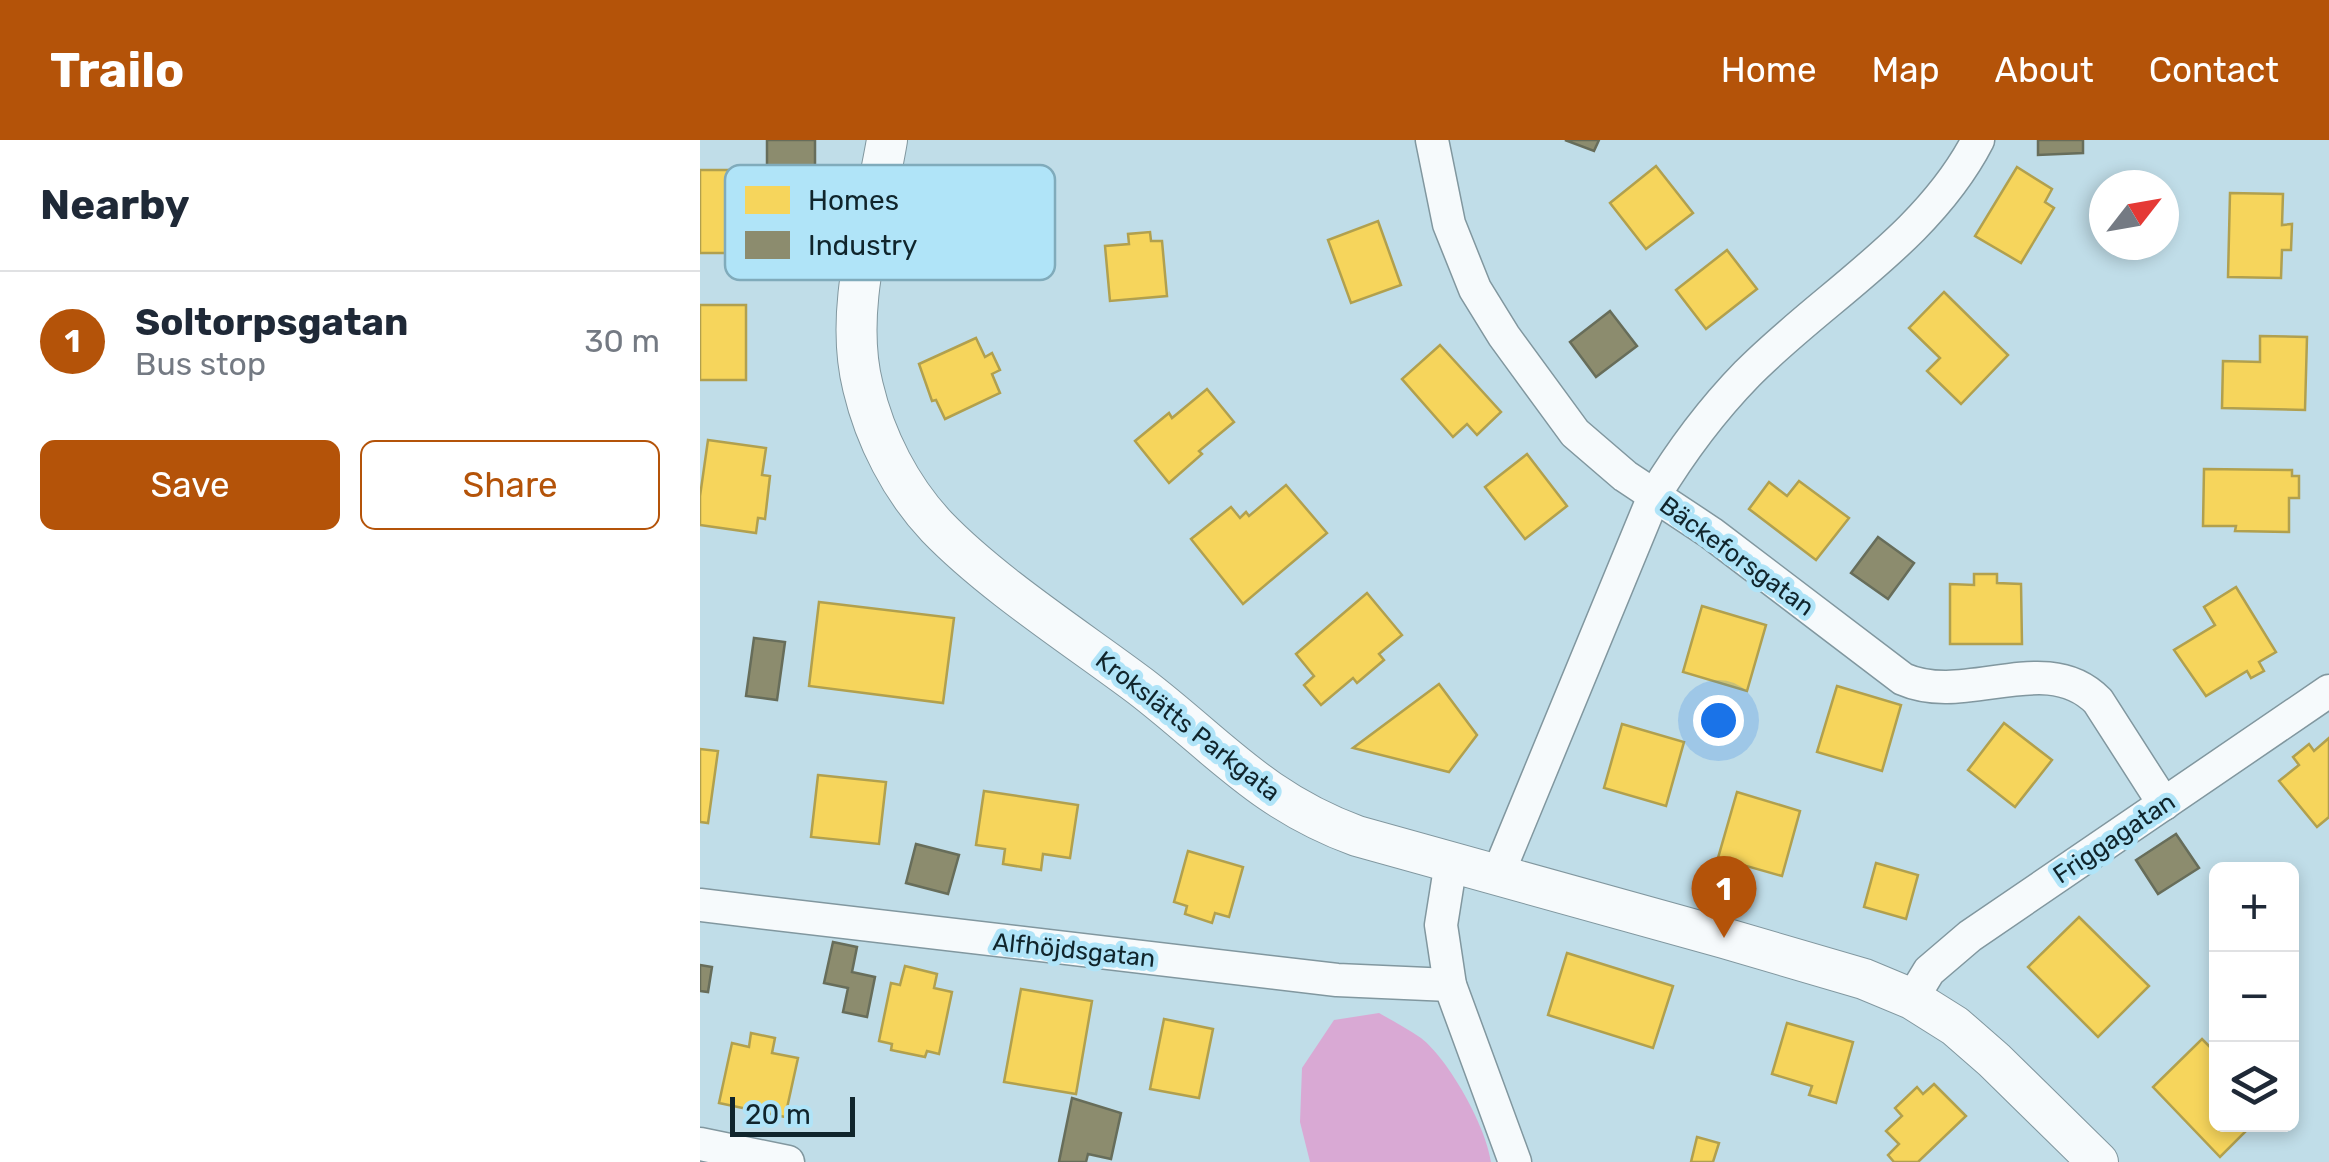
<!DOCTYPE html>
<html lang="en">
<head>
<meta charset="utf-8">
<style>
  :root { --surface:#fff; --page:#f2f2f3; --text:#1f2937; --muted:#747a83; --line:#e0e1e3; --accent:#b45309 }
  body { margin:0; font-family:Rubik,sans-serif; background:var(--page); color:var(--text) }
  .controls { position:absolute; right:30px; bottom:30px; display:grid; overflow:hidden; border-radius:15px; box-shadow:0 5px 15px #0003 }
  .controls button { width:90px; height:90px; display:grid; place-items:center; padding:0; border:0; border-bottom:2px solid var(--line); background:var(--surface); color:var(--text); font:50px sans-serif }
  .compass { position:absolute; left:1389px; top:30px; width:90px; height:90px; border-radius:50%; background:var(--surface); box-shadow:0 5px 15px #0003; rotate:59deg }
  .scale { position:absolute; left:30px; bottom:25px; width:125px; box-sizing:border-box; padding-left:10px; border:5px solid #10252c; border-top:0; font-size:28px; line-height:35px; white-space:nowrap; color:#10252c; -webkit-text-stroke:8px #b0e4f8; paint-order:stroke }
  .you { position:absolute; left:1018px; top:580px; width:35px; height:35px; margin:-25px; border:8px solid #fff; border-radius:50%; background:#1a73e8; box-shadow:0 0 0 15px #1a73e833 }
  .badge { display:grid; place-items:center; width:65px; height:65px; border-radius:50%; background:var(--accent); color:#fff; font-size:32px; font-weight:700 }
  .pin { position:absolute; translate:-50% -82px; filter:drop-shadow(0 2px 5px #0008) }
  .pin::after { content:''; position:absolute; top:52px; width:35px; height:30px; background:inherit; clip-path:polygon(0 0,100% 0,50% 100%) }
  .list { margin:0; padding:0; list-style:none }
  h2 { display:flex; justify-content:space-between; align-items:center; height:130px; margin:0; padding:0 40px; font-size:42px }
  h2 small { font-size:32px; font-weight:400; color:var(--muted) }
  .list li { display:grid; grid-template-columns:65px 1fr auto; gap:30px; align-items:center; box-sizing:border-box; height:140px; padding:0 40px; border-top:2px solid var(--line) }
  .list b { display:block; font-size:38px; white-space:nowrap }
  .list p { margin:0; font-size:32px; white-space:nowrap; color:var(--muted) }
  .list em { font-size:32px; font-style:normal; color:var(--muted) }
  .actions { display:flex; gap:20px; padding:30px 40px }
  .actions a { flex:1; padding:22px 0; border:2px solid var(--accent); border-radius:15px; text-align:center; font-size:35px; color:var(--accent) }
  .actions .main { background:var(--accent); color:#fff }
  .icon { flex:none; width:55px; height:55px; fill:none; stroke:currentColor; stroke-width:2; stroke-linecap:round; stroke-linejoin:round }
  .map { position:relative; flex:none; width:1629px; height:1022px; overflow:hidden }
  header { display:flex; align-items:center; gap:60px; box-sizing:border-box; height:140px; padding:0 50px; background:var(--accent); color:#fff }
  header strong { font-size:48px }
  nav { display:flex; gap:55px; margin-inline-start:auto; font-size:35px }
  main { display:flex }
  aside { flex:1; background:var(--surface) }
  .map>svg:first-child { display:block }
</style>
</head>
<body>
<header>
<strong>Trailo</strong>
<nav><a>Home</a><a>Map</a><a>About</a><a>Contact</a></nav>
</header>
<main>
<aside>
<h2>Nearby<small></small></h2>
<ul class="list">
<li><span class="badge">1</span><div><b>Soltorpsgatan</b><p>Bus stop</p></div><em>30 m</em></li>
</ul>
<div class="actions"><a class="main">Save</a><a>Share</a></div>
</aside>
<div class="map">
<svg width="1629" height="1022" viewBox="0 0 1629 1022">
  <rect width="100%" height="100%" fill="#c0dde8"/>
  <path fill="#d9a9d4" d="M679 873C693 881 708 889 721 898 749 920 786 986 791 1022H610L600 982 602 928 634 880Z"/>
  <g fill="#f6d55c" stroke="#b1a04e" stroke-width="2.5">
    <polygon points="956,26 993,73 946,109 910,63"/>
    <polygon points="1317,27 1352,49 1345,62 1354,68 1321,123 1275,96"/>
    <rect x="0" y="30" width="73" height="83"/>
    <polygon points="1530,53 1583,54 1582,85 1592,84 1591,110 1582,110 1581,138 1528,137"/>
    <polygon points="678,81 701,145 651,163 628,100"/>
    <polygon points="450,92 451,101 462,101 467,156 410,161 405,106 429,104 428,94"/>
    <polygon points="1027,110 1057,149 1006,189 976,150"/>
    <polygon points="1244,152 1308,215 1261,264 1227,231 1240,218 1209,188"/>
    <rect x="0" y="165" width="46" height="75"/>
    <polygon points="1560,196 1607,197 1605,270 1522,268 1523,221 1560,222"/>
    <polygon points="276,198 285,217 292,213 300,230 292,234 300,253 245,279 236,260 232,261 219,224"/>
    <polygon points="740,205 801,272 777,295 767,284 753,297 702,239"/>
    <polygon points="507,249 534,282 499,311 502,314 469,343 435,301 469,273 472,278"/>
    <polygon points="8,300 66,308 62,335 70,336 65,379 58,378 56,393 0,385 0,356"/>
    <polygon points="827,314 867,366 825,399 785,347"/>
    <polygon points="1504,329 1592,330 1592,336 1599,336 1599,358 1589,358 1589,392 1535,391 1536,386 1503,386"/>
    <polygon points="1099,341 1149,378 1116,420 1049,369 1069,342 1087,356"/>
    <polygon points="586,345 627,393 543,464 491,399 531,367 540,378 546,372 549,376"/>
    <polygon points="1274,434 1297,434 1297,443 1321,444 1322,504 1250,504 1250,444 1274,445"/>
    <polygon points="1536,447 1576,512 1559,522 1564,531 1551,538 1547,531 1506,556 1474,510 1515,485 1504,467"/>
    <polygon points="667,453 702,495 679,514 684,520 657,543 653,538 621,565 604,545 614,536 596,514"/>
    <polygon points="119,462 254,478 243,563 109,546"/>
    <polygon points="1002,466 1066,485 1047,551 983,532"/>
    <polygon points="739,544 777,595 749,632 653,608"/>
    <polygon points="1137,546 1201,565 1182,631 1117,612"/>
    <polygon points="1304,583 1352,620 1315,667 1268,630"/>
    <polygon points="922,584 984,602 966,666 904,648"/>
    <polygon points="1629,598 1629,677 1617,687 1579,641 1599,625 1593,617 1609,604 1614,611"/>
    <polygon points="0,609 18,611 8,683 0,682"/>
    <polygon points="118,635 186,642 179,704 111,697"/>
    <polygon points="284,651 378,665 370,718 343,714 341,730 303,724 305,709 276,705"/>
    <polygon points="1037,652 1100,671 1082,736 1018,718"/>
    <polygon points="488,711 543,727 529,777 515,773 512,783 485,774 487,766 474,762"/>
    <polygon points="1176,723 1218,735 1206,779 1164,767"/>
    <polygon points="1379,777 1449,846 1398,897 1328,827"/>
    <polygon points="867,813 973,846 953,908 848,875"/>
    <polygon points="205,826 237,834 234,848 252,852 239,914 227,911 225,917 191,910 192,904 179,901 191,843 200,845"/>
    <polygon points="321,849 392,861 376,954 304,942"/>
    <polygon points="464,879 513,889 499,958 450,949"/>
    <polygon points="1087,883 1153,902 1136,963 1109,955 1112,946 1072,934"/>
    <polygon points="51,893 75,898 72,913 98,918 85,977 19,963 32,903 49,907"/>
    <polygon points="1502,899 1516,913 1516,984 1553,984 1520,1017 1453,947"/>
    <polygon points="1234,944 1266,976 1218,1022 1194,1022 1188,1015 1199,1004 1186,991 1202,976 1195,968 1217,947 1223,954"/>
    <polygon points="997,997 1019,1003 1013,1022 991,1022"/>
  </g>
  <g fill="#8c8c6e" stroke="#676d5a" stroke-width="2.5">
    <rect x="67" y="0" width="48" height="27"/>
    <polygon points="865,0 899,0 894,11"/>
    <polygon points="1338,0 1383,0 1383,13 1338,15"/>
    <polygon points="910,171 937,206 896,237 870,202"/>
    <polygon points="1178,397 1214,423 1188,459 1151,433"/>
    <polygon points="54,498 85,502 77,560 46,556"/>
    <polygon points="1476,694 1499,728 1458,754 1436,720"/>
    <polygon points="216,704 259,715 248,754 206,743"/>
    <polygon points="133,802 157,807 152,832 175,837 167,877 143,872 148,848 124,843"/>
    <polygon points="0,825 12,827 8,852 0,851"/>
    <polygon points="372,958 421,973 411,1019 388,1014 386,1022 359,1022"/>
  </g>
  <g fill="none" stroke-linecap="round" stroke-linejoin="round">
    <defs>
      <g id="minor">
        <path d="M732 0 749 84 775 149 804 196 875 293 925 336 1011 393 1203 539C1266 567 1346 508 1398 561L1464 664"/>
        <polyline points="751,722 741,785 750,845 815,1022"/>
        <path d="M798 734 954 356C980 313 1011 271 1047 234 1123 157 1227 99 1278 0"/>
        <polyline points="0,765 637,840 750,845"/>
        <polyline points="1212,859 1229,831 1270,796 1629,551"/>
        <polyline points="0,1004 88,1022"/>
      </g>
      <path id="tertiary" d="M187 0C174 79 143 168 163 247 175 298 201 349 237 387 292 444 376 498 440 546 517 605 561 661 657 696L1024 798 1164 839 1212 859 1255 886 1294 920 1398 1022"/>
    </defs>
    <use href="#minor" stroke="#81979f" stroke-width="35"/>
    <use href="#tertiary" stroke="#81979f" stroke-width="42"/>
    <use href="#minor" stroke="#f6fafc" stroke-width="32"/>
    <use href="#tertiary" stroke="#f6fafc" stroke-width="40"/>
  </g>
  <g text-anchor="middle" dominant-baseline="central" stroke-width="10" stroke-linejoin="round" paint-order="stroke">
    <g font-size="25" fill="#10252c" stroke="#b0e4f8">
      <text transform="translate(1037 416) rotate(36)">Bäckeforsgatan</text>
      <text transform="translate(488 586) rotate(38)">Krokslätts Parkgata</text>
      <text transform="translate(1414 698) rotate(-34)">Friggagatan</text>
      <text transform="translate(374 810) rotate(6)">Alfhöjdsgatan</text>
    </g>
  </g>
  <rect x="25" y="25" width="330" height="115" rx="15" fill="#b0e4f8" stroke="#80abbb" stroke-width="2.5"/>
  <rect x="45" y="46" width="45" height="28" fill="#f6d55c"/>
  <rect x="45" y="91" width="45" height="28" fill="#8c8c6e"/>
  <g font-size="28" fill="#10252c">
    <text x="108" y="70">Homes</text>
    <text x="108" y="115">Industry</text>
  </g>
</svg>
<div class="controls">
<button>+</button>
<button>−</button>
<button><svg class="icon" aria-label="layers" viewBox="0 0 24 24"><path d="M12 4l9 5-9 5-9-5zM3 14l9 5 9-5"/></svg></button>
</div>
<svg class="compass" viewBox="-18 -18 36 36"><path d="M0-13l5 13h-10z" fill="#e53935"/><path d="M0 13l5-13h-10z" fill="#747a83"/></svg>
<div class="scale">20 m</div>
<div class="you"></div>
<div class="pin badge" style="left:1024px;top:798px">1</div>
</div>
</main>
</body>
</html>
